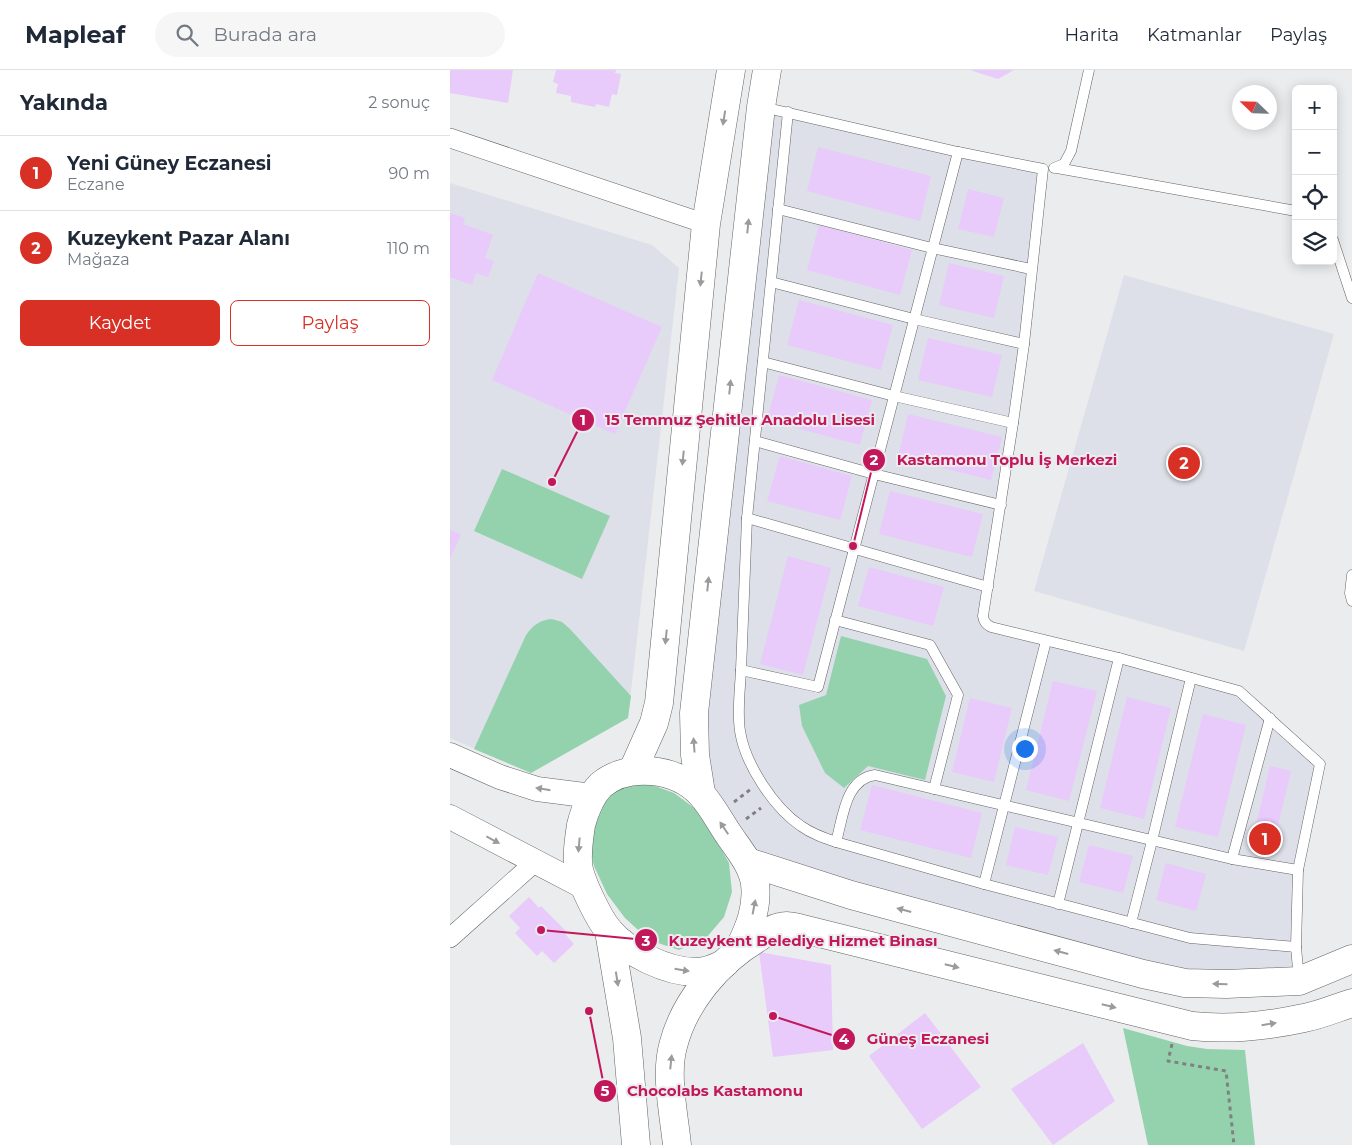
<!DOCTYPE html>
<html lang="tr">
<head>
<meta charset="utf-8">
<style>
  :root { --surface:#fff; --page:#f6f6f7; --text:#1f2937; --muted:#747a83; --line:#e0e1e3; --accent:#d93025 }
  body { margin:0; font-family:Montserrat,sans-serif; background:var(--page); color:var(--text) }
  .controls { position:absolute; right:15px; top:15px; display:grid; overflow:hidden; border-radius:8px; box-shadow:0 2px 12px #0003 }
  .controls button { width:45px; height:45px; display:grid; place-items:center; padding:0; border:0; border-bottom:1px solid var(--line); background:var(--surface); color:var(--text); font:25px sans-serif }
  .compass { position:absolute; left:782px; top:15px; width:45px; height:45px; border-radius:50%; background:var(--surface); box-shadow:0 2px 12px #0003; rotate:293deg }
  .you { position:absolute; left:574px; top:678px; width:18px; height:18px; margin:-12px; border:4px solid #fff; border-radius:50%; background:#1a73e8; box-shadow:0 0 0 8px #1a73e833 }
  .badge { display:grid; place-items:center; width:32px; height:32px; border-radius:50%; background:var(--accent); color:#fff; font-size:16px; font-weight:700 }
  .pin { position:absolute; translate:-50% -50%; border:2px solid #fff; box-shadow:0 1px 5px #0006 }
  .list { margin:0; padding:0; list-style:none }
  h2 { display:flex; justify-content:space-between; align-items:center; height:65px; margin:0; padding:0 20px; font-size:21px }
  h2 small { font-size:16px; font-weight:400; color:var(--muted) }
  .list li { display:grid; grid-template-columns:32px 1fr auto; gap:15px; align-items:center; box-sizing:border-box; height:75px; padding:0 20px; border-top:1px solid var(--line) }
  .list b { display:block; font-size:19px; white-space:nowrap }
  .list p { margin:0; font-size:16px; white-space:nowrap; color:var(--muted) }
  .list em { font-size:16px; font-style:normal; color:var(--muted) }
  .actions { display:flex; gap:10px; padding:15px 20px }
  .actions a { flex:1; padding:11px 0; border:1px solid var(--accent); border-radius:8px; text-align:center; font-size:18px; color:var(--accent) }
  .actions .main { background:var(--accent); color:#fff }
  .icon { flex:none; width:28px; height:28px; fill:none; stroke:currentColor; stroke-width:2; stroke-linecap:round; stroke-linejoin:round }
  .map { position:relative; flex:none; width:902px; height:1075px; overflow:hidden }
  header { display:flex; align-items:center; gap:30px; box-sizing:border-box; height:70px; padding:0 25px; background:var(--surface); border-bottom:1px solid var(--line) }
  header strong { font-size:24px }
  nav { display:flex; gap:28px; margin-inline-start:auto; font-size:18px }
  .search { width:350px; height:45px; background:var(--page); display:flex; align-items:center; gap:12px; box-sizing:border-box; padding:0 18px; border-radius:28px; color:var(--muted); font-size:19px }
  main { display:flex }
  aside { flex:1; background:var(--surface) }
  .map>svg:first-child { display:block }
</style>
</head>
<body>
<header>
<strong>Mapleaf</strong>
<div class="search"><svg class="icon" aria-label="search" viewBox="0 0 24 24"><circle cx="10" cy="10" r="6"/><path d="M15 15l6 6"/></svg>Burada ara</div>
<nav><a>Harita</a><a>Katmanlar</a><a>Paylaş</a></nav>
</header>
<main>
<aside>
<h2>Yakında<small>2 sonuç</small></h2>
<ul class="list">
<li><span class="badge">1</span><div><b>Yeni Güney Eczanesi</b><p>Eczane</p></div><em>90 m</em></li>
<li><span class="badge">2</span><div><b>Kuzeykent Pazar Alanı</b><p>Mağaza</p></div><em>110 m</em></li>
</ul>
<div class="actions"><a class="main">Kaydet</a><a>Paylaş</a></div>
</aside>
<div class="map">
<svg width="902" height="1075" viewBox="0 0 902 1075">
  <rect width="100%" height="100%" fill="#ebecee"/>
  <g fill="#dee0e9">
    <polygon points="311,37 593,99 535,553 789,621 870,694 848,800 849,911 776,914 298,792 245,685"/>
    <polygon points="0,113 202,175 229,198 178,648 81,703 0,668"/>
    <polygon points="674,205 884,264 794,581 584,521"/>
  </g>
  <g fill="#94d2ae">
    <polygon points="52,399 160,446 132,509 24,461"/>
    <path d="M102 549 112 552 120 559 181 626 178 648 81 703 24 679 76 565C83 555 90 550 102 549Z"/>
    <polygon points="391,566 477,589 496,626 475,710 418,696 394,718 375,703 352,656 349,635 376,625"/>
    <polygon points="194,712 224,723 247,740 262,763 279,793 282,822 274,847 256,868 229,880 199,870 175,848 157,824 144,796 138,767 145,739 163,717"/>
    <polygon points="673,958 737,976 757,979 795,980 805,1075 698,1075"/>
  </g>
  <g fill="#e8cafb">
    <polygon points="0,0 63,0 58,33 0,23"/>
    <polygon points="106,0 166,0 165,3 171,4 167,25 162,24 159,37 146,34 145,37 121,32 121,26 106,23 108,14 103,12"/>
    <polygon points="520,0 564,0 548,9"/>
    <polygon points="368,77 481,106 470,151 357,121"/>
    <polygon points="518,119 554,128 544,167 508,159"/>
    <polygon points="0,143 15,148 13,154 43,165 35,188 44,191 38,207 26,203 22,215 0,207"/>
    <polygon points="369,155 462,180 450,225 357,200"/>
    <polygon points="499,193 554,206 544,248 489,235"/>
    <polygon points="88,203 212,257 165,364 42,310"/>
    <polygon points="349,230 443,255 431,300 337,275"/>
    <polygon points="478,268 552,285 542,327 468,310"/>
    <polygon points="329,305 422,330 410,375 317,350"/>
    <polygon points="458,344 552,367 541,410 448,387"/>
    <polygon points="330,386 402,406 390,450 317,431"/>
    <polygon points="440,421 533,444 522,487 429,464"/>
    <polygon points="0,460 11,464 0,489"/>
    <polygon points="338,486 381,498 353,605 310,594"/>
    <polygon points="419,497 494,517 483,556 408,536"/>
    <polygon points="603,611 647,621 619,731 576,720"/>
    <polygon points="677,627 721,638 694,749 650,738"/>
    <polygon points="520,628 562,638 544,712 502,702"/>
    <polygon points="753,644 796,655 768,767 725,757"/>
    <polygon points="820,696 841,701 822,781 801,776"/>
    <polygon points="422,715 532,743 521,788 410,760"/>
    <polygon points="565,757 608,767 598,805 556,795"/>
    <polygon points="639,775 683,786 673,823 629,812"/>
    <polygon points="716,793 756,804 746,841 706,830"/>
    <polygon points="79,827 89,838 91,836 117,862 115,864 124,874 104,893 92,881 87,886 65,863 70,858 59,846"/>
    <polygon points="309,882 381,895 383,980 323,987"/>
    <polygon points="475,943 531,1017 472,1059 419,986"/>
    <polygon points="633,973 665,1031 603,1075 561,1019"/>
  </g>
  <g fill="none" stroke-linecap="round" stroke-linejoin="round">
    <defs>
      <g id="service">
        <path d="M313 37 508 82 593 99 574 274 563 353 533 546C534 552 536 554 541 557L669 588 789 621 870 694 848 800 846 877 849 910"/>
        <polyline points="338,42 297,448 291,600 368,617 508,82"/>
        <polyline points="604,98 614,94 621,81 639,0"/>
        <polyline points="607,98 846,141"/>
        <polyline points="328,139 482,178 581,199"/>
        <polyline points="883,170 902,228"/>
        <polyline points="321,212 464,249 574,274"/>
        <polyline points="313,292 444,326 563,353"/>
        <polyline points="305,371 424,404 551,435"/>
        <polyline points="297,448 538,517"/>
        <polyline points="902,505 900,523 902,531"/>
        <polyline points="385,550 480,575 508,625 484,719"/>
        <path d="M291 600C290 621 287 641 290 661 295 694 324 738 351 756 362 764 374 768 386 772L534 814 740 868 846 877"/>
        <path d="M386 772C393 748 395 709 425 705L782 789 848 800"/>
        <polyline points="782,789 820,648"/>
        <polyline points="534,814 596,571"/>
        <polyline points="608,834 669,588"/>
        <polyline points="681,853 702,771 741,608"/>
      </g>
      <g id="minor">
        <polyline points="0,68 256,154"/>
        <polyline points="0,868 85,792"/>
      </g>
      <g id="tertiary">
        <polyline points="0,685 50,707 87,719 142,726"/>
        <polyline points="0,747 134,817"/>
      </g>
      <g id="secondary">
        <polyline points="183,700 204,653 209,633 256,154 281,0"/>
        <polyline points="251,723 245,685 244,643 311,37 317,0"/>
        <polyline points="298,792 401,825 693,904 735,913 776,914 849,911 902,889"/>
        <polyline points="159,861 177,968 186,1075"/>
        <path d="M275 893C266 898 257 902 246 902 217 902 178 883 159 861 149 849 133 816 129 800 126 786 129 769 131 755 135 740 140 726 151 715 178 692 227 698 251 724 262 736 270 752 279 765 289 780 303 796 305 814 308 838 299 859 289 879"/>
        <path d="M227 1075C224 1045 215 1005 223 976 234 932 268 892 306 869 313 864 321 859 330 857 336 855 342 856 349 858L742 956C780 960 817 956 854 948 870 945 886 938 902 933"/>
      </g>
    </defs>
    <use href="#service" stroke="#626364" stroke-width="11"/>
    <use href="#minor" stroke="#626364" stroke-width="20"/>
    <use href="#tertiary" stroke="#626364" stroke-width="25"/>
    <use href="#secondary" stroke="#626364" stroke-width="29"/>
    <g stroke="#808082" stroke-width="3" stroke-dasharray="4 4" stroke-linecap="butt">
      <polyline points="284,732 301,719"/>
      <polyline points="296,749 311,738"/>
      <polyline points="722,974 718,991 776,1001 784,1075"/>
    </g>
    <use href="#service" stroke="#fff" stroke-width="10"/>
    <use href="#minor" stroke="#fff" stroke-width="19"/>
    <use href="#tertiary" stroke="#fff" stroke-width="24"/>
    <use href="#secondary" stroke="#fff" stroke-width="28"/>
  </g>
  <defs><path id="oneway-solid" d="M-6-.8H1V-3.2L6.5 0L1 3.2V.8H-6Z" transform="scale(1.25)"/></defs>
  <g fill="#9b9b9b">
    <use href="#oneway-solid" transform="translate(274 48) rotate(99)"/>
    <use href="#oneway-solid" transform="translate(298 156) rotate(-84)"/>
    <use href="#oneway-solid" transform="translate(251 209) rotate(96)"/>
    <use href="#oneway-solid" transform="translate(280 317) rotate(-84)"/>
    <use href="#oneway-solid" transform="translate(233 388) rotate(96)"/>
    <use href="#oneway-solid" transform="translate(258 514) rotate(-84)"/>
    <use href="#oneway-solid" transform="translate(216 567) rotate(96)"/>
    <use href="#oneway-solid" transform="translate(244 675) rotate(-94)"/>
    <use href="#oneway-solid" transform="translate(93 719) rotate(-171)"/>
    <use href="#oneway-solid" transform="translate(274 758) rotate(-124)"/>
    <use href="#oneway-solid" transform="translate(43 770) rotate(28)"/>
    <use href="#oneway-solid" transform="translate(129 775) rotate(95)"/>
    <use href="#oneway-solid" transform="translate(304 837) rotate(-79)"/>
    <use href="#oneway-solid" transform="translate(454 840) rotate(-165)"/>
    <use href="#oneway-solid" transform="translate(611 882) rotate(-165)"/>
    <use href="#oneway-solid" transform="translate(502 896) rotate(14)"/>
    <use href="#oneway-solid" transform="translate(232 900) rotate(9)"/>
    <use href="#oneway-solid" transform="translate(167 909) rotate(81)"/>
    <use href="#oneway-solid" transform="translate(770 914) rotate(-179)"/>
    <use href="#oneway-solid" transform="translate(659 936) rotate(14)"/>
    <use href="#oneway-solid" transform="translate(819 954) rotate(-9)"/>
    <use href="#oneway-solid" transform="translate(221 992) rotate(-84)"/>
  </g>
  <path fill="none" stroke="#c2185b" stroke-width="2" d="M102 412L133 350M403 476L424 390M91 860L196 870M323 946L394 969M139 941L155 1021"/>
  <g fill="#c2185b" stroke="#ebecee" stroke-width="2">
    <circle cx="102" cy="412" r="5"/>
    <circle cx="403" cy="476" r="5"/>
    <circle cx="91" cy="860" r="5"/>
    <circle cx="323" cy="946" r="5"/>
    <circle cx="139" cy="941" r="5"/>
    <circle cx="133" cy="350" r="12"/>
    <circle cx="424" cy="390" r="12"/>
    <circle cx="196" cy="870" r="12"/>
    <circle cx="394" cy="969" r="12"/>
    <circle cx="155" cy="1021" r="12"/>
  </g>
  <g font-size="15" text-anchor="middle" font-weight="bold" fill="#fff">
    <text x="133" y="355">1</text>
    <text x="424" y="395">2</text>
    <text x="196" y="876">3</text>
    <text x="394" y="974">4</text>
    <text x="155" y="1026">5</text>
  </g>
  <g font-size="15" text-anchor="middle" font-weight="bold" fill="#c2185b" stroke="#ebecee" stroke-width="4" stroke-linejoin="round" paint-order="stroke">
    <text x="290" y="355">15 Temmuz Şehitler Anadolu Lisesi</text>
    <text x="557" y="395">Kastamonu Toplu İş Merkezi</text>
    <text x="353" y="876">Kuzeykent Belediye Hizmet Binası</text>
    <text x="478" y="974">Güneş Eczanesi</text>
    <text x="265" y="1026">Chocolabs Kastamonu</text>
  </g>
</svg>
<div class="controls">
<button>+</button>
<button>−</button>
<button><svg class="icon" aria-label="locate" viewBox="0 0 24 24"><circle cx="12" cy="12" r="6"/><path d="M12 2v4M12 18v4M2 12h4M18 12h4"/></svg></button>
<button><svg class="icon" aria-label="layers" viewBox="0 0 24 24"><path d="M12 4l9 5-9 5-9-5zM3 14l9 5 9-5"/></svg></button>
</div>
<svg class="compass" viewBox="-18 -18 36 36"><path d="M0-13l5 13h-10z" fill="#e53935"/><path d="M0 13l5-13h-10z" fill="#747a83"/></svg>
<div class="you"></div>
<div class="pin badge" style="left:815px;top:769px">1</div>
<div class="pin badge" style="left:734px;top:393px">2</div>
</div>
</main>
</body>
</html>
